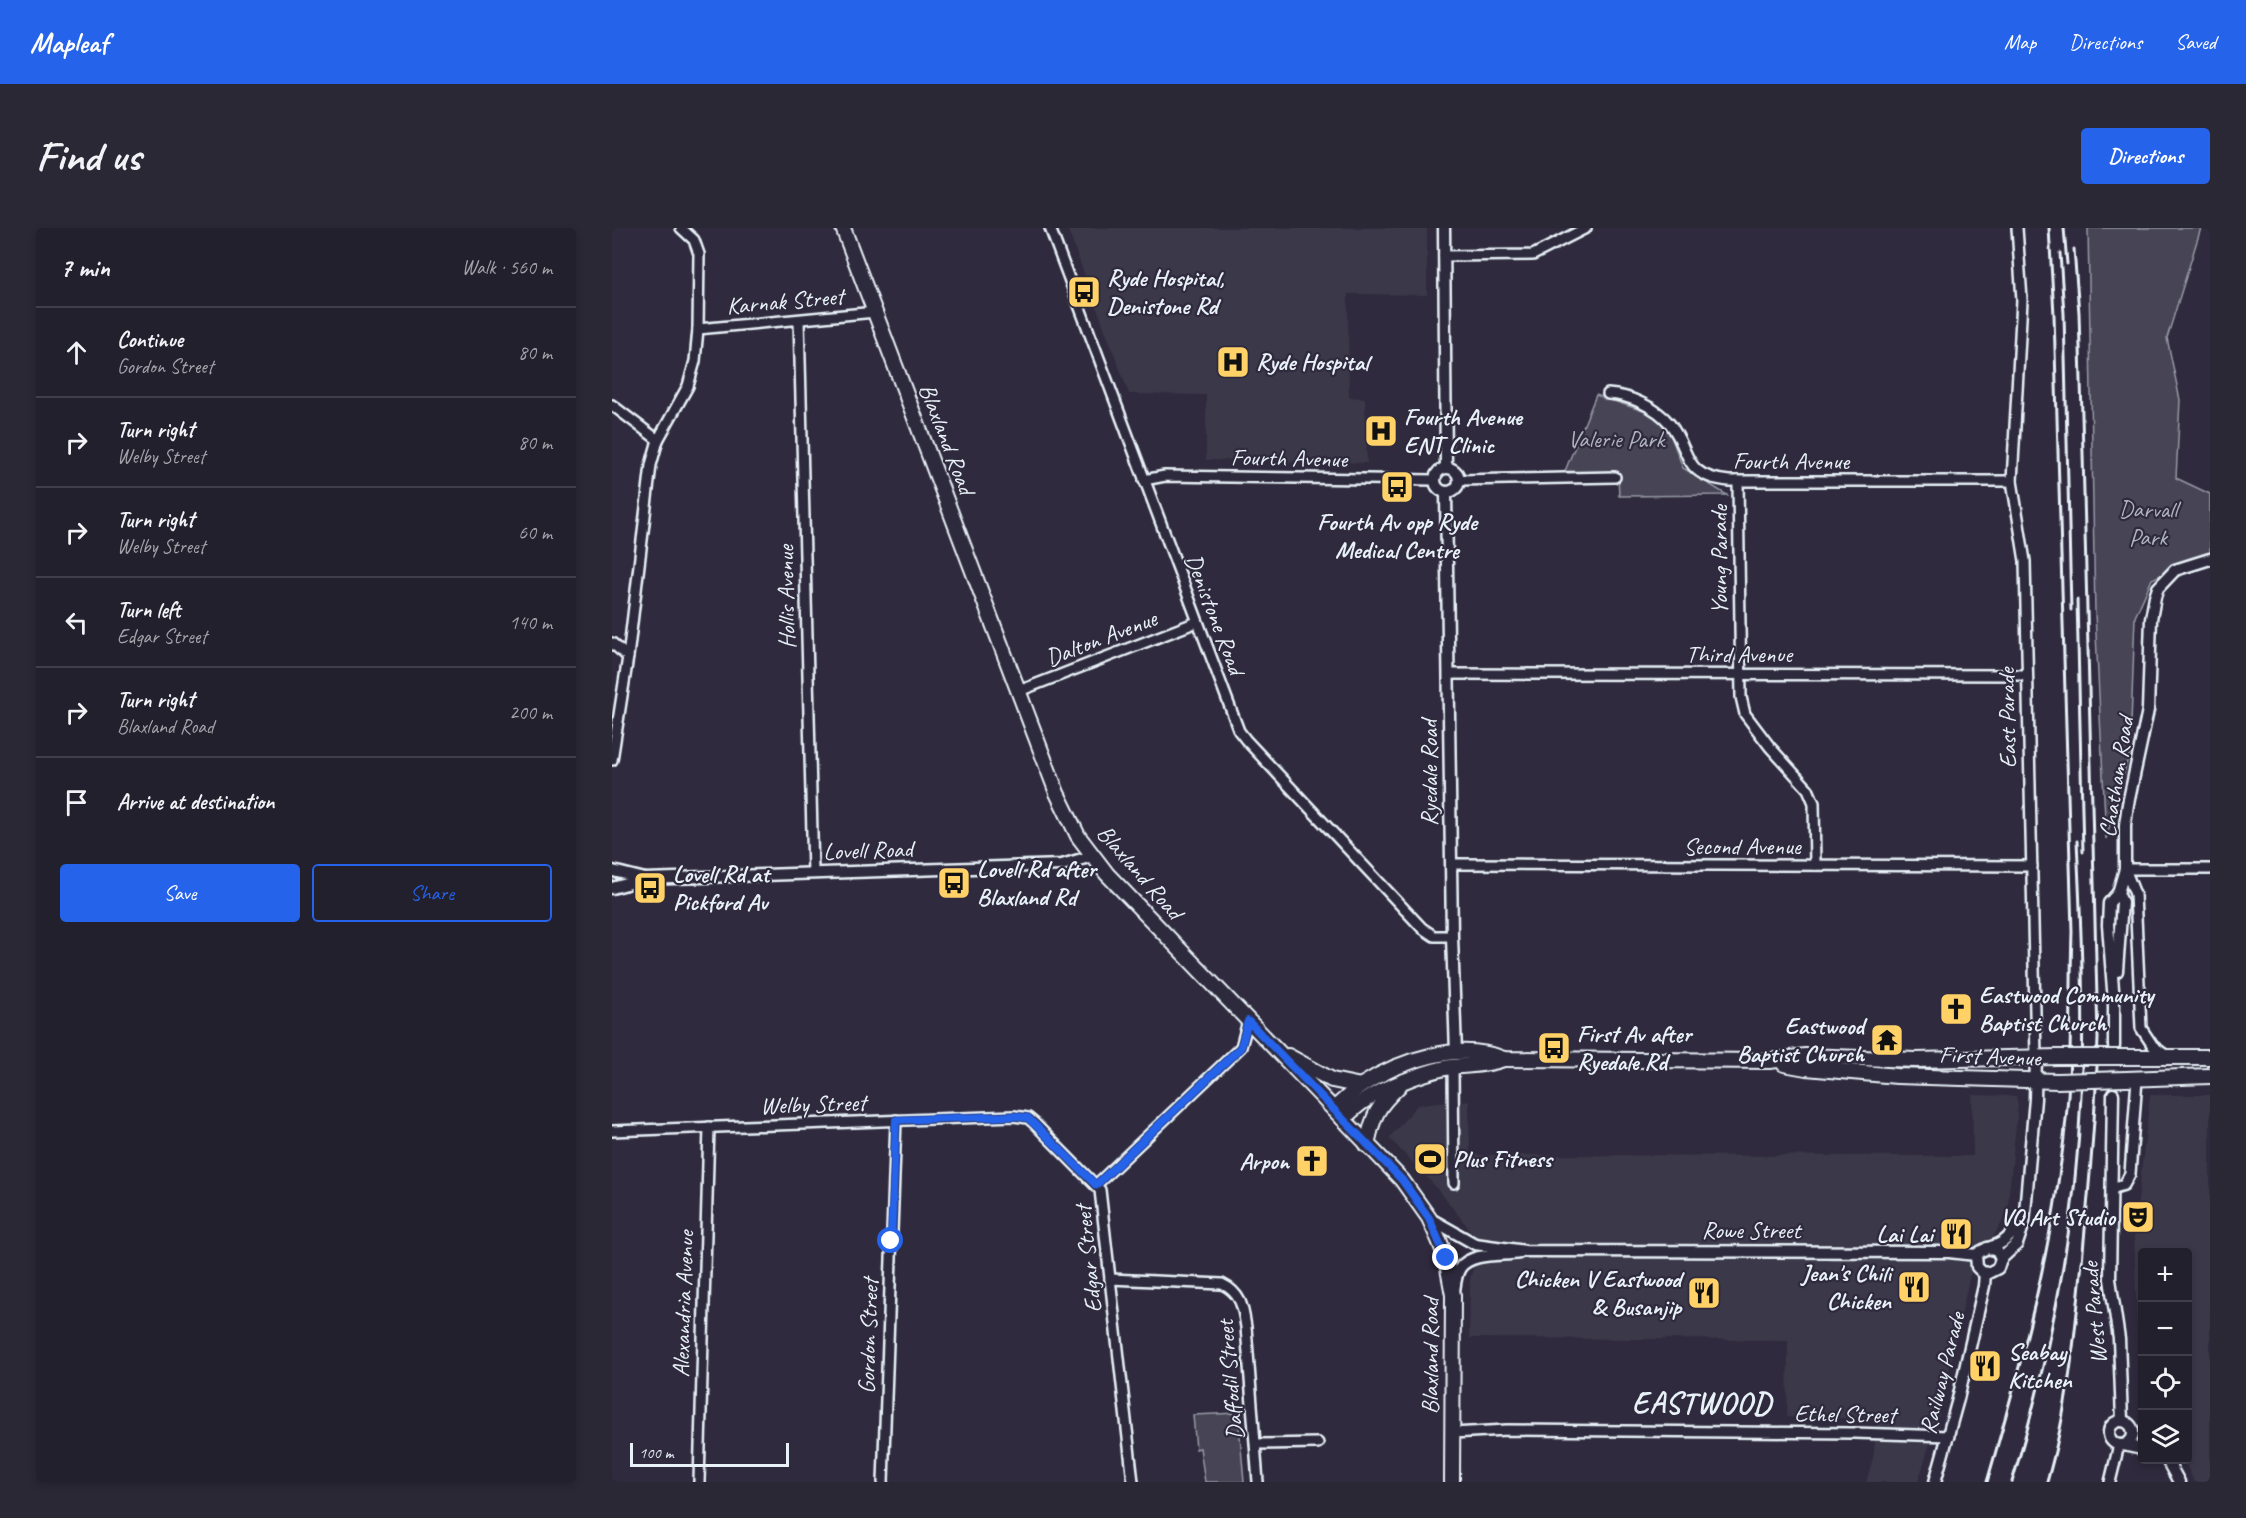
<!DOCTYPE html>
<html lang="en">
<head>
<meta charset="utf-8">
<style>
  :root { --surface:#23202e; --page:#2b2836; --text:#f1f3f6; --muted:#a3a3aa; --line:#403e4a; --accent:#2563eb }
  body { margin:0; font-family:Caveat,sans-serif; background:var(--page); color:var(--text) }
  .controls { position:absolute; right:18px; bottom:18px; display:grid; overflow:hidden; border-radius:6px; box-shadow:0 3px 9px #0003 }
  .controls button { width:54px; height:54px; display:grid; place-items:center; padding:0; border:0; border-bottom:2px solid var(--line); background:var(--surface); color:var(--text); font:30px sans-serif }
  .scale { position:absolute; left:18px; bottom:15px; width:159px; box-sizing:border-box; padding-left:6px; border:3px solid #e8f1f8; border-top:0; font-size:16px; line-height:21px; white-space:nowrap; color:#e8f1f8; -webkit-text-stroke:4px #2f2a3d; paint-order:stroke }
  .stop { position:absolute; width:18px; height:18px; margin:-14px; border:4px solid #2563eb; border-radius:50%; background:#fff }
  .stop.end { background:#2563eb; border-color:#fff; box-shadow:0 2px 6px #0008 }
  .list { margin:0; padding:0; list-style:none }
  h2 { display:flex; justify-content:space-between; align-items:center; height:78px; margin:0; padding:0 24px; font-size:26px }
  h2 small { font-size:20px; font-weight:400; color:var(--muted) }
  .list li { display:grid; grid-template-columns:39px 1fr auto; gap:18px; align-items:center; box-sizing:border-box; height:90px; padding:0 24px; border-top:2px solid var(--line) }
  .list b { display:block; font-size:22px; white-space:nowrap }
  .list p { margin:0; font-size:20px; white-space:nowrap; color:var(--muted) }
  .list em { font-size:20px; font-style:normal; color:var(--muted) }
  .actions { display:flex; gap:12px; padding:18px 24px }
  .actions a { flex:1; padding:14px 0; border:2px solid var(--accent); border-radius:6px; text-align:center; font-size:21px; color:var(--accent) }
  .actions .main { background:var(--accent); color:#fff }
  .icon { flex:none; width:33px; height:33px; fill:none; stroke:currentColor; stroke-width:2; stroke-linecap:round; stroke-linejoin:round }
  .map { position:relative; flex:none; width:1598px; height:1254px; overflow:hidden; border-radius:6px }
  header { display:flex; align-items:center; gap:36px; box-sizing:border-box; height:84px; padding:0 30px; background:var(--accent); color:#fff }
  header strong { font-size:28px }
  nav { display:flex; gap:33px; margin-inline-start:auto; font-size:21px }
  .intro { display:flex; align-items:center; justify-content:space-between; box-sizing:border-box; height:144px; padding:0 36px }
  h1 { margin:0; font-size:42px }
  .button { padding:15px 27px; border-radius:6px; background:var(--accent); color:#fff; font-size:21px; font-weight:700 }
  main { display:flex; gap:36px; padding:0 36px }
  aside { flex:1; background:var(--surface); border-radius:6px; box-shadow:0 3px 9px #0003 }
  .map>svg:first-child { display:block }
</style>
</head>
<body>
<header>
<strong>Mapleaf</strong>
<nav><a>Map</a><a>Directions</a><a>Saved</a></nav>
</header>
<div class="intro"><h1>Find us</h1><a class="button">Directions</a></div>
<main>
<aside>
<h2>7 min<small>Walk · 560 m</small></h2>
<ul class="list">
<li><svg class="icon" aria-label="ahead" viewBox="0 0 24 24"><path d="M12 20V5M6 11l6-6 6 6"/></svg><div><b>Continue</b><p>Gordon Street</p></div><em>80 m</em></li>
<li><svg class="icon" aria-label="right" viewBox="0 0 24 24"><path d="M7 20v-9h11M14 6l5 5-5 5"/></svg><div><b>Turn right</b><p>Welby Street</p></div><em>80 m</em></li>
<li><svg class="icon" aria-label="right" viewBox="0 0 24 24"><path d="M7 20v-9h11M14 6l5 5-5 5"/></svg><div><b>Turn right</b><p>Welby Street</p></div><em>60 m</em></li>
<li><svg class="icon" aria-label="left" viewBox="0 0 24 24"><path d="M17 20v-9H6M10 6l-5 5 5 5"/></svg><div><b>Turn left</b><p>Edgar Street</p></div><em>140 m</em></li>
<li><svg class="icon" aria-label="right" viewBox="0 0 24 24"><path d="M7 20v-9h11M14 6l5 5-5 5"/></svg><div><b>Turn right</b><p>Blaxland Road</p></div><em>200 m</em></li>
<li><svg class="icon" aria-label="arrive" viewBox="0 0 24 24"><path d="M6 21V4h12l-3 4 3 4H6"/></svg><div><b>Arrive at destination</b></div></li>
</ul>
<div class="actions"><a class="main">Save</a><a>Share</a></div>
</aside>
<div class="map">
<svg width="1598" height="1254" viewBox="0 0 1598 1254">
  <rect width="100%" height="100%" fill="#2f2a3d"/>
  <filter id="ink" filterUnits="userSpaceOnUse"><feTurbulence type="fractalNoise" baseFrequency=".0167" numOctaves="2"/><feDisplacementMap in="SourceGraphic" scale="12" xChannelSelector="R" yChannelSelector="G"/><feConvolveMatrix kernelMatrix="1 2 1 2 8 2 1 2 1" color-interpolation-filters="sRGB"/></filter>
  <g filter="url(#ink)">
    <g fill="#3b3749">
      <polygon points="455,0 815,0 815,67 736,66 737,169 753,170 755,235 594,232 594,167 517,166"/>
      <polygon points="1360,867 1404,868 1406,877 1395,986 1358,1047 1327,1187 1306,1254 1254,1254 1261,1230 1266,1191 1175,1189 1176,1112 857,1110 858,1051 864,1030 863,1016 858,1002 824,959 777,910 805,877 824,874 857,873 858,927 1361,928"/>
      <polygon points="1538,867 1598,867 1598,1254 1582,1254 1572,1232 1576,1232 1576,1024 1530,1024 1530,1131 1529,1127 1525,1097 1522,1007"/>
    </g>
    <g fill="#464455" stroke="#979aa6" stroke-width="1.5">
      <polygon points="1476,0 1589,0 1555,110 1568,172 1564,250 1598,266 1598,324 1540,351 1523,389 1518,523 1494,611 1483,385"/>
      <polygon points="984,167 1043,187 1057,203 1071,240 1115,267 1007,268 1006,246 953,243"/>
      <polygon points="626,1185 632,1254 593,1254 588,1220 584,1221 581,1187"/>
    </g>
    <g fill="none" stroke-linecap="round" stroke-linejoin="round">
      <polyline stroke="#4b4859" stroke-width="10" stroke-dasharray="10 5" stroke-linecap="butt" points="1501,866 1502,822"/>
      <defs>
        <g id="minor">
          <polyline points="438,0 627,503 634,512 810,700 822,708 840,708"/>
          <polyline points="1405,0 1410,72 1400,253 1413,333 1424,829"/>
          <polyline points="832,28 921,27 974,0"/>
          <polyline points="187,92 201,645"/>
          <polyline points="86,101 263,84"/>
          <path d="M996 166C1017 167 1044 179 1058 196 1080 224 1069 248 1117 253H1400"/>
          <polyline points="0,177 46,212"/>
          <polyline points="532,252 553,248 822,252"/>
          <polyline points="847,252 1003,249"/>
          <polyline points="1126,253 1129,469 1133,486 1158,519 1196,561 1202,575 1203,637"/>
          <polyline points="0,415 16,429"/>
          <polyline points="838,446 1415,447"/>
          <polyline points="407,463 585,394"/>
          <polyline points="0,532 16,429 39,237 46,212 76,158 83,133 86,101 87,26 82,12 69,0"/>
          <polyline points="839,636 1420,638"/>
          <polyline points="1556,829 1541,818 1529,800 1523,666 1513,641 1598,641"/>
          <polyline points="841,839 842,955"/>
          <polyline points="0,903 402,888 416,890 422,895 488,962 521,1254"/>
          <polyline points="484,957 629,819 636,793"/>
          <polyline points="1499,961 1512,957 1518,946 1525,851"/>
          <path d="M498 1051 610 1056C629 1065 631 1079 634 1099L646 1254"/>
          <polyline points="840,1205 895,1202 1242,1205 1337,1208"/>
          <polyline points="644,1216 706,1215"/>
          <polyline points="87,1254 97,899"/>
          <polyline points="271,1254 284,892"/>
          <polyline points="1498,1254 1507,1217"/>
        </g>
        <g id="tertiary">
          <polyline points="832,0 834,239"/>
          <circle cx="835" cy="252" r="12"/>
          <polyline points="834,264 840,708 844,825"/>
          <polyline points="1,643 33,651"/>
          <polyline points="0,660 33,651 450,637 480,628"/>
          <polyline points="1505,743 1510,674 1506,665"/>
          <polyline points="1502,818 1502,774 1496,697 1497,675 1506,665 1513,641 1513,597 1516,576 1536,482 1539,391 1543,369 1546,360 1563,342 1598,331"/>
          <polyline points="1501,866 1498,1051 1507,1111 1510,1193"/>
          <polyline points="817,990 863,1016 913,1023 1337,1024 1364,1027"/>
          <path d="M1375 1020 1385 1023 1389 1031 1386 1040 1376 1045 1370 1044 1365 1039 1364 1027C1370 1021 1374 1021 1382 1018 1396 1014 1403 1002 1409 989"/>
          <polyline points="1389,1031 1405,1016 1412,995 1423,871 1424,829"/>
          <path d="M842 1063C843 1056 844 1046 848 1040 859 1024 890 1028 907 1025"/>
          <circle cx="1509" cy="1205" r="12"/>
          <polyline points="1511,1217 1530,1221"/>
          <polyline points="1555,1232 1567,1254"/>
          <polyline points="1323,1254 1346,1171 1372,1058 1373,1045"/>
        </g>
        <g id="primary">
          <polyline points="231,0 445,565 466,608 495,646 790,952 817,990 827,1012 834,1030 841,1067 840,1254"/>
          <polyline points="676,828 720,852 749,858"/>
          <polyline points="1516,829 1598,829"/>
          <polyline points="1172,836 1194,840 1285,848 1445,853"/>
          <polyline points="1514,851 1598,848"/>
          <path d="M722 881C731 873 740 864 750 857 789 832 847 813 892 831L1158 833 1193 828 1304 832 1445 829"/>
          <path d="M731 891C738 885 744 878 752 873 770 860 811 845 833 840 854 836 870 839 892 831"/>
          <path d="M755 917C761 887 765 879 787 858"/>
        </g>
      </defs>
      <use href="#minor" stroke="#e8f1f8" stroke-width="14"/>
      <use href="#tertiary" stroke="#e8f1f8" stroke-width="15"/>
      <use href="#primary" stroke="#e8f1f8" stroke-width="18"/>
      <use href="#minor" stroke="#2f2a3d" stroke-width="9"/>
      <use href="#tertiary" stroke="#2f2a3d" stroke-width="10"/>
      <use href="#primary" stroke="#2f2a3d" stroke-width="14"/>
      <g stroke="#e8f1f8" stroke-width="3">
        <polyline points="1452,0 1455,36"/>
        <polyline points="1448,25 1452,86 1459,382"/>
        <polyline points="1465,372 1471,624"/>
        <path d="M1375 1254C1412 1127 1446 1000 1456 868 1460 813 1458 759 1460 704L1442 87 1437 0"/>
        <path d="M1400 1254C1438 1129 1464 998 1469 867 1473 782 1469 698 1465 613"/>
        <path d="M1435 1254C1456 1182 1463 1108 1470 1034 1477 959 1484 885 1486 810L1470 187 1467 85 1462 21"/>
      </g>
      <defs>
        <g id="primary-bridge">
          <polyline points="1445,829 1516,829"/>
          <polyline points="1445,853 1514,851"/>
        </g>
      </defs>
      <use href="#primary-bridge" stroke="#e8f1f8" stroke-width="18" stroke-linecap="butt"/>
      <use href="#primary-bridge" stroke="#2f2a3d" stroke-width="14"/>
    </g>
  </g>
  <g fill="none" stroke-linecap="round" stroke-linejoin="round" filter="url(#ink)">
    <polyline stroke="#2563eb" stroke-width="8" points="279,1013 284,892 402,888 416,890 484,957 629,819 636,793 790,952 817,990 834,1030"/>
  </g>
  <defs>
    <symbol id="bus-square" viewBox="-11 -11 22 22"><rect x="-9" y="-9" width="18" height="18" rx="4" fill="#ffd166" stroke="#2f2a3d"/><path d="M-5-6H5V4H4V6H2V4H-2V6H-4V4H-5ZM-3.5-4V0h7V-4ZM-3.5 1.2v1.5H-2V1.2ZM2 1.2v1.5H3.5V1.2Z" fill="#111"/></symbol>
    <symbol id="hospital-square" viewBox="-11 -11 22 22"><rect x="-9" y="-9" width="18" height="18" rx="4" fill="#ffd166" stroke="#2f2a3d"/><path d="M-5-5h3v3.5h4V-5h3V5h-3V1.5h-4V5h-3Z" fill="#111"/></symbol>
    <symbol id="church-square" viewBox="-11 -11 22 22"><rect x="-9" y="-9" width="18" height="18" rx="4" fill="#ffd166" stroke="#2f2a3d"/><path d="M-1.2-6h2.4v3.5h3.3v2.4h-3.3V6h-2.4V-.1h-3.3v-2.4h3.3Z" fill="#111"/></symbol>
    <symbol id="temple-square" viewBox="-11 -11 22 22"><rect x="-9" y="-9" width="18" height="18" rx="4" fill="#ffd166" stroke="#2f2a3d"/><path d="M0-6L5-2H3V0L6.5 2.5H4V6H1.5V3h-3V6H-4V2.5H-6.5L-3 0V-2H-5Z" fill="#111"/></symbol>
    <symbol id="stadium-square" viewBox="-11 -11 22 22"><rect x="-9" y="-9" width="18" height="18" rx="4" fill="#ffd166" stroke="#2f2a3d"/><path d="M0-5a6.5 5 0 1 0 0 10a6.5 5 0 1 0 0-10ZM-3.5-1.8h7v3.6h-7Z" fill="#111"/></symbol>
    <symbol id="theatre-square" viewBox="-11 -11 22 22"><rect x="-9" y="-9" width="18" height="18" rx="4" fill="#ffd166" stroke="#2f2a3d"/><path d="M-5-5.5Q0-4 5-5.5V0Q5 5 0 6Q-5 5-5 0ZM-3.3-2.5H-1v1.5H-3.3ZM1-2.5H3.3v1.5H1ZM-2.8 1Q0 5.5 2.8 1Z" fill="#111"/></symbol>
    <symbol id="restaurant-square" viewBox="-11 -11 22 22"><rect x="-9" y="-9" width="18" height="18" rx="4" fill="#ffd166" stroke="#2f2a3d"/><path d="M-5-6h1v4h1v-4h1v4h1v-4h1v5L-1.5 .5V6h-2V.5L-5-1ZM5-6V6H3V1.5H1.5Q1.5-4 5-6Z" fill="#111"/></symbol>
  </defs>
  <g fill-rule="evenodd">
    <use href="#bus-square" x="453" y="45" width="38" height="38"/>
    <use href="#hospital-square" x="602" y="115" width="38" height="38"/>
    <use href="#hospital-square" x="750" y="184" width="38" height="38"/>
    <use href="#bus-square" x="766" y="240" width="38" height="38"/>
    <use href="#bus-square" x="323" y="636" width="38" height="38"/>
    <use href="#bus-square" x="19" y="641" width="38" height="38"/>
    <use href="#church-square" x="1325" y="762" width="38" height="38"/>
    <use href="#temple-square" x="1256" y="793" width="38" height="38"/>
    <use href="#bus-square" x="923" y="801" width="38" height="38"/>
    <use href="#stadium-square" x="799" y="912" width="38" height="38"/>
    <use href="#church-square" x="681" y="914" width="38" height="38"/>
    <use href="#theatre-square" x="1507" y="970" width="38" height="38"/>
    <use href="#restaurant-square" x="1325" y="987" width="38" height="38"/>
    <use href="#restaurant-square" x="1283" y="1040" width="38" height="38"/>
    <use href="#restaurant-square" x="1073" y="1046" width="38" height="38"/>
    <use href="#restaurant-square" x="1354" y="1119" width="38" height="38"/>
  </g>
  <g text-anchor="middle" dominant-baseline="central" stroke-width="4.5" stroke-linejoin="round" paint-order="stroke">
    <g font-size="24" font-weight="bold" fill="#e8f1f8" stroke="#2f2a3d" text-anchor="start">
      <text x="495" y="50">Ryde Hospital,<tspan x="495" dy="28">Denistone Rd</tspan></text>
      <text x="644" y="134">Ryde Hospital</text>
      <text x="792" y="189">Fourth Avenue<tspan x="792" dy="28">ENT Clinic</tspan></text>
      <text x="785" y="294" text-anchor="middle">Fourth Av opp Ryde<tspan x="785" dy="28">Medical Centre</tspan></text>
      <text x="365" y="641">Lovell Rd after<tspan x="365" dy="28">Blaxland Rd</tspan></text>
      <text x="61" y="646">Lovell Rd at<tspan x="61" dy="28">Pickford Av</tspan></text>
      <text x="1367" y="767">Eastwood Community<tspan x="1367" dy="28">Baptist Church</tspan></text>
      <text x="1252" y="798" text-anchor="end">Eastwood<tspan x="1252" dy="28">Baptist Church</tspan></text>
      <text x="965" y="806">First Av after<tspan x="965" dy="28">Ryedale Rd</tspan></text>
      <text x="841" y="931">Plus Fitness</text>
      <text x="677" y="933" text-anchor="end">Arpon</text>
      <text x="1503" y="989" text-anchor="end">VQ Art Studio</text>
      <text x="1321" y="1006" text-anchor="end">Lai Lai</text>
      <text x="1279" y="1045" text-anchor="end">Jean's Chili<tspan x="1279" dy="28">Chicken</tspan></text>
      <text x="1069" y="1051" text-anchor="end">Chicken V Eastwood<tspan x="1069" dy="28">&amp; Busanjip</tspan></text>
      <text x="1396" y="1124">Seabay<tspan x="1396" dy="28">Kitchen</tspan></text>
    </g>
    <g font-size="24" fill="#e8f1f8" stroke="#2f2a3d">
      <text transform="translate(173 73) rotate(-5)">Karnak Street</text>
      <text transform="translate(335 211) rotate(69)">Blaxland Road</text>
      <text transform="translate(677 230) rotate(1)">Fourth Avenue</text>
      <text x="1179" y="233">Fourth Avenue</text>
      <text transform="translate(1107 332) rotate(-90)">Young Parade</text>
      <text transform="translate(174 369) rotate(-91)">Hollis Avenue</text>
      <text transform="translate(603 386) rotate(69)">Denistone Road</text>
      <text transform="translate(489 410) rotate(-21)">Dalton Avenue</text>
      <text x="1127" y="426">Third Avenue</text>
      <text transform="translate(1395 490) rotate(-91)">East Parade</text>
      <text transform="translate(817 545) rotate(-90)">Ryedale Road</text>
      <text transform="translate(1504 549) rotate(-81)">Chatham Road</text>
      <text x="1130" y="618">Second Avenue</text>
      <text transform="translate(256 622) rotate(-2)">Lovell Road</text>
      <text transform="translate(528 644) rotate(49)">Blaxland Road</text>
      <text transform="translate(1378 828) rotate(2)">First Avenue</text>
      <text transform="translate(201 876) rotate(-2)">Welby Street</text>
      <text x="1139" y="1002">Rowe Street</text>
      <text transform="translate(476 1031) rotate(-96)">Edgar Street</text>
      <text transform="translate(71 1076) rotate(-88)">Alexandria Avenue</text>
      <text transform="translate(1482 1085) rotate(-95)">West Parade</text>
      <text transform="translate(256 1108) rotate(-88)">Gordon Street</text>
      <text transform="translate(818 1128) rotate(-90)">Blaxland Road</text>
      <text transform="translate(1330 1145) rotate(-76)">Railway Parade</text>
      <text transform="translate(618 1152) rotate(-95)">Daffodil Street</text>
      <text transform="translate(1233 1186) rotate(1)">Ethel Street</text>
    </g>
    <g font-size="24" fill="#afb4bf" stroke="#2f2a3d">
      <text x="1004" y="211">Valerie Park</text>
      <text x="1536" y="281">Darvall<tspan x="1536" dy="28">Park</tspan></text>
    </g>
    <g font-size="30" font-weight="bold" letter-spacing="1.5" fill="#e8f1f8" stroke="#2f2a3d">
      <text x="1090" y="1175">EASTWOOD</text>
    </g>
  </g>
</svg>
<div class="controls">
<button>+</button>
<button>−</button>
<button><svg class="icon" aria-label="locate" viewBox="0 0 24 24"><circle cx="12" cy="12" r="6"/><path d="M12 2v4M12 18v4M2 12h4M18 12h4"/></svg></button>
<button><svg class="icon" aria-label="layers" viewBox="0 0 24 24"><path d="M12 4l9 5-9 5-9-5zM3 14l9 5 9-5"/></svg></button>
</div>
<div class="scale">100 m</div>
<div class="stop" style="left:279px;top:1013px"></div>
<div class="stop end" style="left:834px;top:1030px"></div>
</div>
</main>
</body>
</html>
